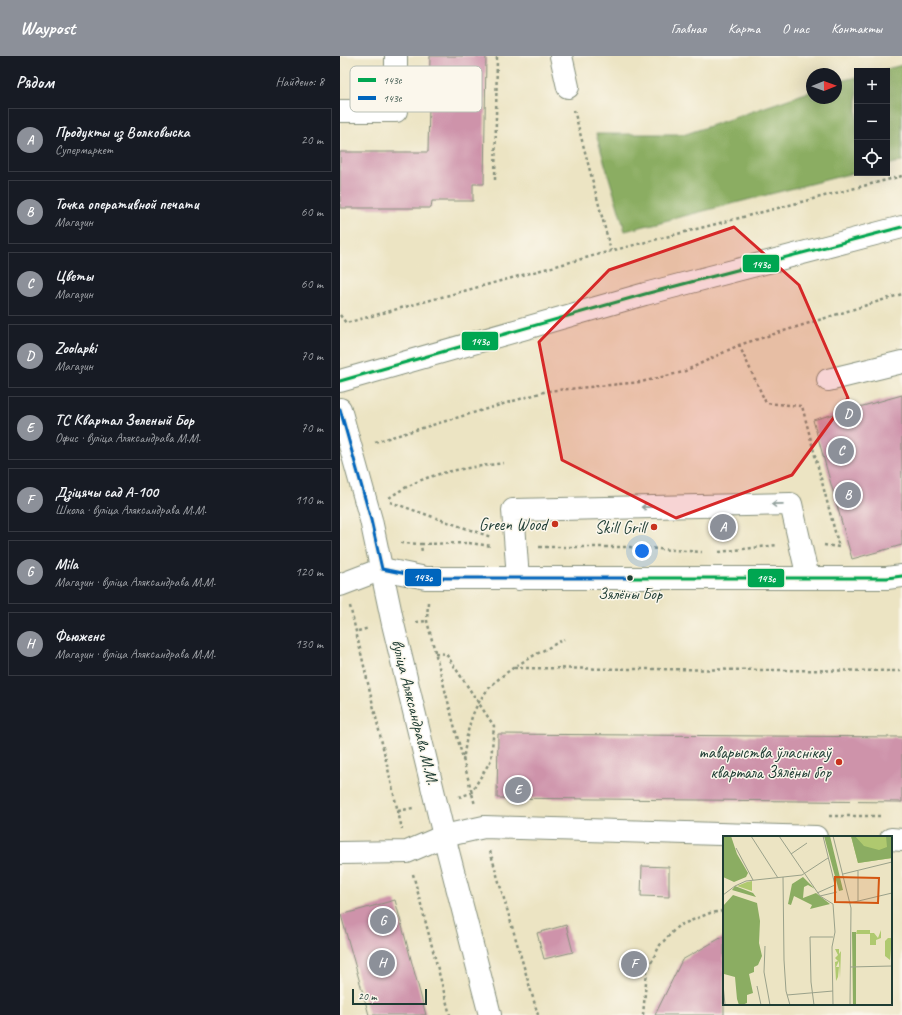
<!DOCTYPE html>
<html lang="ru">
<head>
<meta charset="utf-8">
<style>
  :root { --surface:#171b24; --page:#242831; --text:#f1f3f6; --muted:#9ea1a6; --line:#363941; --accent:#8c9099 }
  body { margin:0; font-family:Caveat,sans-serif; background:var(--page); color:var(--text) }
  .controls { position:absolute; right:12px; top:12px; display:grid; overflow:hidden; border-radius:0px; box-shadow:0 4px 16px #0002 }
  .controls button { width:36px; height:36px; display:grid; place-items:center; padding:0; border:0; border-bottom:1px solid var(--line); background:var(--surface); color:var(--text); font:20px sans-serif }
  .compass { position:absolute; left:466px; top:12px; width:36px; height:36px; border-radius:50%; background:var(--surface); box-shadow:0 4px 16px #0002; rotate:89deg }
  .scale { position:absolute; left:12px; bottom:10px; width:75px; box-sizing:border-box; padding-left:4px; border:2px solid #1f3d34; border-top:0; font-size:11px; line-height:14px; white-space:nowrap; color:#1f3d34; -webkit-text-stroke:3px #fbf7ec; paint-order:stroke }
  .you { position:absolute; left:302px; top:495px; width:14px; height:14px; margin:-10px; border:3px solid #fff; border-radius:50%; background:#1a73e8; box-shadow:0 0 0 6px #1a73e833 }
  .badge { display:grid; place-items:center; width:26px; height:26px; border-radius:50%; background:var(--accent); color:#fff; font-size:13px; font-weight:700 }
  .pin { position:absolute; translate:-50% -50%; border:2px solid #fff; box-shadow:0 1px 4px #0006 }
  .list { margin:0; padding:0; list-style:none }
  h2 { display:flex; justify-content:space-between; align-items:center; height:52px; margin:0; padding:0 16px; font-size:17px }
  h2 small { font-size:13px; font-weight:400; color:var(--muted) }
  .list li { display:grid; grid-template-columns:26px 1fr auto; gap:12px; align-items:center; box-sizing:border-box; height:64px; margin:0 8px 8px; padding:0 8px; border:1px solid var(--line); border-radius:0px }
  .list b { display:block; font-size:15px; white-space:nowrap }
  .list p { margin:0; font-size:13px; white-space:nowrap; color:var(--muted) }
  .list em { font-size:13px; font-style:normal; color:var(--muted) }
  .icon { flex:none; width:22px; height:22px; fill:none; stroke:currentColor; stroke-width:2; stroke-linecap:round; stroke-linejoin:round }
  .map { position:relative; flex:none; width:562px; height:959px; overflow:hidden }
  header { display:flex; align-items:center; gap:24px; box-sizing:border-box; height:56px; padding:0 20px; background:var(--accent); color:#fff }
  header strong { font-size:19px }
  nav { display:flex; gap:22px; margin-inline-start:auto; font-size:14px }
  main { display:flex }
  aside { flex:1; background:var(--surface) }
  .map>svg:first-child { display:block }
</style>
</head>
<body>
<header>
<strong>Waypost</strong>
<nav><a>Главная</a><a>Карта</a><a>О нас</a><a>Контакты</a></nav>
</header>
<main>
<aside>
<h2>Рядом<small>Найдено: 8</small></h2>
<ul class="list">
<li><span class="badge">A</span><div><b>Продукты из Волковыска</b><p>Супермаркет</p></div><em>20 m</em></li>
<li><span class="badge">B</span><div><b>Точка оперативной печати</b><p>Магазин</p></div><em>60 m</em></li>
<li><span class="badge">C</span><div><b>Цветы</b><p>Магазин</p></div><em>60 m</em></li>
<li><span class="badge">D</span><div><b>Zoolapki</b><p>Магазин</p></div><em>70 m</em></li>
<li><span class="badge">E</span><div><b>ТС Квартал Зеленый Бор</b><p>Офис · вуліца Аляксандрава М.М.</p></div><em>70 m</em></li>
<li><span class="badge">F</span><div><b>Дзіцячы сад А-100</b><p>Школа · вуліца Аляксандрава М.М.</p></div><em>110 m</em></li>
<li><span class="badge">G</span><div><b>Mila</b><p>Магазин · вуліца Аляксандрава М.М.</p></div><em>120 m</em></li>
<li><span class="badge">H</span><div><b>Фьюженс</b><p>Магазин · вуліца Аляксандрава М.М.</p></div><em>130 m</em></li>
</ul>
</aside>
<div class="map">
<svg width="562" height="959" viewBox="0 0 562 959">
  <rect width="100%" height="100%" fill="#fbf7ec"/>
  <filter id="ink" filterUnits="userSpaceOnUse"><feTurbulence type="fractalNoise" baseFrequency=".025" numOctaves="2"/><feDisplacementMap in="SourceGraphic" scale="8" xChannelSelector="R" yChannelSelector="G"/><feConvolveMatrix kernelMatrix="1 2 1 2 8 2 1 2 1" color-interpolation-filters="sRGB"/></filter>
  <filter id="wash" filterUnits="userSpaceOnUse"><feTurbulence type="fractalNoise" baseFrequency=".012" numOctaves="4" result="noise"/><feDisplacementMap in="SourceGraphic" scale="16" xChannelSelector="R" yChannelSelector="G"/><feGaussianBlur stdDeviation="0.9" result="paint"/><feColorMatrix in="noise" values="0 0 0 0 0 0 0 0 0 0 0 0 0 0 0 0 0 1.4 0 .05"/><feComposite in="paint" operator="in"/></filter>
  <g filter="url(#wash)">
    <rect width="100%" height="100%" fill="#ece4c3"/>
    <g fill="#8bad62" stroke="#55754b">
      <polygon points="562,9 562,105 547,109 547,15 539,15"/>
      <polygon points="517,21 517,116 285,175 256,78 346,78 472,35 472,42 496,42 496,26"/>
    </g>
    <g id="blocks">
      <g fill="#ce93aa">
        <polygon points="90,0 146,0 144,128 133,128 133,145 92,145 91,152 0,152 0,96 88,96"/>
        <polygon points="562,339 562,489 512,503 473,364"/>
        <polygon points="158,678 562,681 562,746 157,742"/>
        <polygon points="302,810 329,811 329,841 301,840"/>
        <polygon points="55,844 86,959 29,959 1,859"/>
        <polygon points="226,869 233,896 204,903 197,877"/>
        <polygon points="384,880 384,959 315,959 342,904"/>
      </g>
    </g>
  </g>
  <g filter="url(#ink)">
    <use href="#blocks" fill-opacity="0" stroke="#86907c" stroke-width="1"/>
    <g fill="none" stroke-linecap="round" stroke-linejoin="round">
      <defs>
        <g id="minor">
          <polyline points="221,0 228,31"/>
          <polyline points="0,55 56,55 56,0"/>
          <polyline points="488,324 562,306"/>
          <polyline points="0,353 31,464 53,568 104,780 150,959"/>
          <polyline points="178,523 173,454 451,448 468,522"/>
          <polyline points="0,529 42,513 86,522 547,522 562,520"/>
          <polyline points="551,783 562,784"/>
          <polyline points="0,797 67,796 104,780 144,771 476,781"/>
        </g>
        <polyline id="major" points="0,325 305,238 562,171"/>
      </defs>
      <use href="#minor" stroke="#86907c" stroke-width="24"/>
      <use href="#major" stroke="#86907c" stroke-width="24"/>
      <g stroke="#86907c" stroke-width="2.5" stroke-dasharray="3 3" stroke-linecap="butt">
        <polyline points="234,54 271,195"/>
        <polyline points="155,124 157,0"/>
        <polyline points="0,259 6,267 271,195 562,120"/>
        <polyline points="399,289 426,347 462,350 499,491 484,489"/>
        <polyline points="35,386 207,335 301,326 343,316 399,289 562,238"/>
        <path d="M49 442C87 415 120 413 164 407"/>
        <polyline points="50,446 151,481"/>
        <polyline points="61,487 81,488 82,497"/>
        <polyline points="81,488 129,487 152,490"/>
        <polyline points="199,491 290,491 362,496"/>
        <polyline points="379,496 437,489"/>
        <polyline points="88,546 87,565 135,749"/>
        <polyline points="10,550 62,773"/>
        <polyline points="76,566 87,565"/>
        <polyline points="18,575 29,572"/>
        <polyline points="95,597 106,598 154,670 151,704 131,737 119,741"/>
        <polyline points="174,612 562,615"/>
        <path d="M123 705C126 686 128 664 139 646 157 615 195 600 224 583"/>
        <polyline points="58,755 73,752"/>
        <polyline points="489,760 542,760"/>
        <polyline points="150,795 198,959"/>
        <polyline points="73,818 110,959"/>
        <polyline points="303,959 307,915 320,889 338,870 370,857 384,855"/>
      </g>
      <use href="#minor" stroke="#fff" stroke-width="22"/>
      <use href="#major" stroke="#fff" stroke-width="22"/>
      <defs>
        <g id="bus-1">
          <polyline points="0,325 305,238 562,171"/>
          <polyline points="290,522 547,522 562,520"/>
        </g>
        <polyline id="bus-2" points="0,353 31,464 42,513 86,522 290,522"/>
      </defs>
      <use href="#bus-1" stroke="#fbf7ec" stroke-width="6"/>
      <use href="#bus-2" stroke="#fbf7ec" stroke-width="6"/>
      <use href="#bus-1" stroke="#00a651" stroke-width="3"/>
      <use href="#bus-2" stroke="#0065bd" stroke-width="3"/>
    </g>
    <defs><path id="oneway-shaft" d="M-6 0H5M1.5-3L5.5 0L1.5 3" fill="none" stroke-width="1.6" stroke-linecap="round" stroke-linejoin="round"/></defs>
    <g stroke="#8f9e9a">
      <use href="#oneway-shaft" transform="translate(437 448) rotate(179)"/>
      <use href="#oneway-shaft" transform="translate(307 451) rotate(179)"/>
    </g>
  </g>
  <path fill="#d62828" fill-opacity="0.2" stroke="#d62828" stroke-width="3" stroke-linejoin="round" d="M394 171 459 229 508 342 452 419 336 462 222 404 199 286 269 214Z"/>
  <g fill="#c8321e" stroke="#fbf7ec" stroke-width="1.5">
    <circle cx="215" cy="468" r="4"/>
    <circle cx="314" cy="471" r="4"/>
    <circle cx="499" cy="706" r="4"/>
  </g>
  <circle fill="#1f3d34" stroke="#fbf7ec" stroke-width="1.5" cx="290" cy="522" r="3.5"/>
  <g text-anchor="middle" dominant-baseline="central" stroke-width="3" stroke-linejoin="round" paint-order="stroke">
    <g font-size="16" fill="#1f3d34" stroke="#fbf7ec">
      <text x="290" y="538">Зялёны Бор</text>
    </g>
    <g font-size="17" fill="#1f3d34" stroke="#fbf7ec" text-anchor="end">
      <text x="207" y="468">Green Wood</text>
      <text x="306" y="471">Skill Grill</text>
      <text x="491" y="696">таварыства ўласнікаў<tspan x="491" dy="20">квартала Зялёны бор</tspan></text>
    </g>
    <g font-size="17" fill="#1f3d34" stroke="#fbf7ec">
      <text transform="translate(75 656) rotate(76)">вуліца Аляксандрава М.М.</text>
    </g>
  </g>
  <g transform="translate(383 780)">
    <rect width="169" height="169" fill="#ece4c3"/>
    <path d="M128 0H169V22L135 27ZM29 45V55L14 50 24 46ZM134 94H147V97H151L155 102 158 94V102L153 104V109H147V98H133ZM165 102H169L167 124 162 120V105ZM112 113H116V118L118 115 117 142 116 125 113 131H116L115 141 113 145 112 126 115 125 112 122 115 119Z" fill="#afc96f"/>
    <path d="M0 0H8L14 18 25 37 23 41 11 46 0 41ZM101 0H107L120 54 116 55ZM128 0H132L141 10 156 14 164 11 163 0H169V22L135 27ZM80 41 92 53 85 49 81 51 80 62 93 57 107 68 87 73 89 69 71 60 68 69 65 68 69 48ZM12 50 30 57 33 61 9 54ZM10 59 34 67 37 85 36 107 39 120 35 129 31 131V136L26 138 30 157 24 159V167L19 169H16L14 163 12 141 1 138 0 132V70ZM129 96H133V169H130Z" fill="#8bad62"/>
    <path fill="none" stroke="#9aa18a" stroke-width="1" d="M28 0 55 42M56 0 97 60 110 68 112 96 109 111 110 169M110 0 128 72 127 169M13 12 30 44M68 18 84 7M135 35V65M120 38 169 26M60 41 61 124 63 155 67 169M94 57 112 49 100 0M0 59 12 50 23 45 79 39 105 22M97 60 114 56M127 67 169 57M42 110 41 136 47 169M127 131 169 130M0 148 2 169M34 150 38 169M64 159 110 155M91 169 88 146 87 101H110"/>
    <path fill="#d45610" fill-opacity="0.15" stroke="#d45610" stroke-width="2" d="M112 41 156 42 155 67 112 66Z"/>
    <rect width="169" height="169" fill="none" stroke="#1f3d34" stroke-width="2"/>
  </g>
  <rect x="10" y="10" width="132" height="46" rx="6" fill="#fbf7ec" stroke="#b9bfb5" stroke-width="1"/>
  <rect x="18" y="22" width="18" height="4" fill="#00a651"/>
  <rect x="18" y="40" width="18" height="4" fill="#0065bd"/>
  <g font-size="11" fill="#1f3d34">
    <text x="43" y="28">143c</text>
    <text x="43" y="46">143с</text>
  </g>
  <g stroke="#fbf7ec" stroke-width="1.5">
    <rect x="402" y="198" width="38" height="19" rx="4" fill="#00a651"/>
    <rect x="121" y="275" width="38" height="20" rx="4" fill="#00a651"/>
    <rect x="64" y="512" width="38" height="19" rx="4" fill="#0065bd"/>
    <rect x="407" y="512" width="38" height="20" rx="4" fill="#00a651"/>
  </g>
  <g font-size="11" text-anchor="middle" font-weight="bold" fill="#fff">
    <text x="421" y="212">143c</text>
    <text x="140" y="289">143c</text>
    <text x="83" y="525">143с</text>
    <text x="426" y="526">143c</text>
  </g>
</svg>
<div class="controls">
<button>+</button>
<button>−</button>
<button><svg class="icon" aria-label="locate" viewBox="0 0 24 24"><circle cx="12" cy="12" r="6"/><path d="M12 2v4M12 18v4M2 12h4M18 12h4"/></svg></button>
</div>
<svg class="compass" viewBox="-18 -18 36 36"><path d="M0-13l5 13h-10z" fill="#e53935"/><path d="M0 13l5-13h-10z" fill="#9ea1a6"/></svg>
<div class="scale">20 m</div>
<div class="you"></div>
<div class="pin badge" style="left:383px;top:471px">A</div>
<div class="pin badge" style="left:508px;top:439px">B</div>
<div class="pin badge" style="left:501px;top:395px">C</div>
<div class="pin badge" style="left:508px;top:358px">D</div>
<div class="pin badge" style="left:178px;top:734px">E</div>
<div class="pin badge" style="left:294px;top:908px">F</div>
<div class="pin badge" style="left:43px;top:865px">G</div>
<div class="pin badge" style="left:42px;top:907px">H</div>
</div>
</main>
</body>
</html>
